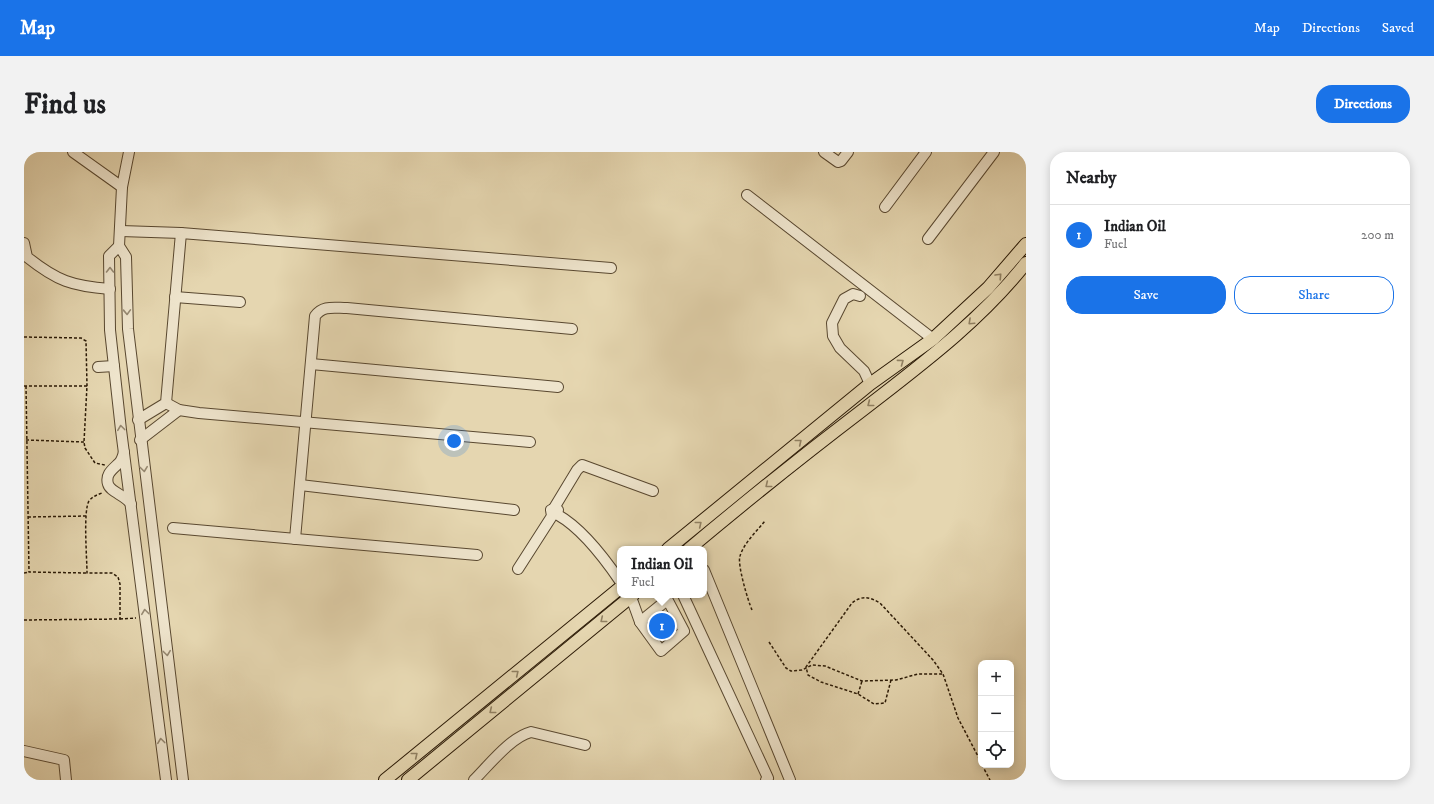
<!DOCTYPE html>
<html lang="en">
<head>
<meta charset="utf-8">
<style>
  :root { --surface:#fff; --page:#f2f2f2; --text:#202124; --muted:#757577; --line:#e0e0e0; --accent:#1a73e8 }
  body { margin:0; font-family:"IM FELL DW Pica",serif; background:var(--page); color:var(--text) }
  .controls { position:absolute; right:12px; bottom:12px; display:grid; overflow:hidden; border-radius:8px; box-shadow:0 2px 10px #0003 }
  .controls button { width:36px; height:36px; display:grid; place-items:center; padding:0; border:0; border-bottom:1px solid var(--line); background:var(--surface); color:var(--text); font:20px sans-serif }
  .you { position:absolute; left:430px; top:289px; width:14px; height:14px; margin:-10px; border:3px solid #fff; border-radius:50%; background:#1a73e8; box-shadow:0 0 0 6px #1a73e833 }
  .badge { display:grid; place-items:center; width:26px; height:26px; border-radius:50%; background:var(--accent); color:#fff; font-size:13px; font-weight:700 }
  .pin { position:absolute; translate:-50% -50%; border:2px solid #fff; box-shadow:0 1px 4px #0006 }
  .popup { position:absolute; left:593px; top:394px; width:90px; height:52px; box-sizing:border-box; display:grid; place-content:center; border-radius:8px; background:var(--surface); filter:drop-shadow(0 1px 3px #0005); font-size:13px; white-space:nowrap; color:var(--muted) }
  .popup b { font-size:15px; color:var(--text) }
  .popup::after { content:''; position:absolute; left:50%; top:100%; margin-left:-8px; border:8px solid transparent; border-top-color:var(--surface) }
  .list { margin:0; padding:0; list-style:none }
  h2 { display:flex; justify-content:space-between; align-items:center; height:52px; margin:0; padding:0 16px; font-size:17px }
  h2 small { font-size:13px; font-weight:400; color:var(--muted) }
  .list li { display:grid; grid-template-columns:26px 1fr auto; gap:12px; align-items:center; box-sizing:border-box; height:60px; padding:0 16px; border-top:1px solid var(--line) }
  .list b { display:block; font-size:15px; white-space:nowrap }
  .list p { margin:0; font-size:13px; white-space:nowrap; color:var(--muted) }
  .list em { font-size:13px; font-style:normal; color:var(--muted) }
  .actions { display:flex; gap:8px; padding:12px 16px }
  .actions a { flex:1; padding:9px 0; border:1px solid var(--accent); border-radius:16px; text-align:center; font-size:14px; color:var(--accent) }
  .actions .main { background:var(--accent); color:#fff }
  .icon { flex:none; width:22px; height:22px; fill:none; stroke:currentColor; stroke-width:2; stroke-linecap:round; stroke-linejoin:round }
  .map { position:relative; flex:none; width:1002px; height:628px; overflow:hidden; border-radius:16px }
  header { display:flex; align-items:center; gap:24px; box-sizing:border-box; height:56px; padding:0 20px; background:var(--accent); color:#fff }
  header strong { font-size:19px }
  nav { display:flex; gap:22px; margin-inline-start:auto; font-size:14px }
  .intro { display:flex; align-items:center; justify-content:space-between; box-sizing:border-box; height:96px; padding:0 24px }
  h1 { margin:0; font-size:28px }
  .button { padding:10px 18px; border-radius:16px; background:var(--accent); color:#fff; font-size:14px; font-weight:700 }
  main { display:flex; gap:24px; padding:0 24px }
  aside { flex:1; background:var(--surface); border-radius:16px; box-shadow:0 2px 10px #0003 }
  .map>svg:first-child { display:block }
</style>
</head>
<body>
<header>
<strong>Map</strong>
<nav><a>Map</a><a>Directions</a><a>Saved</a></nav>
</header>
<div class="intro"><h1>Find us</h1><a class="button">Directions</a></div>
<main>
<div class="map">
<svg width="1002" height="628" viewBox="0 0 1002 628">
  <rect width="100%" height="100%" fill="#e5d6b0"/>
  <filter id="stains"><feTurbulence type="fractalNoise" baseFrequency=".005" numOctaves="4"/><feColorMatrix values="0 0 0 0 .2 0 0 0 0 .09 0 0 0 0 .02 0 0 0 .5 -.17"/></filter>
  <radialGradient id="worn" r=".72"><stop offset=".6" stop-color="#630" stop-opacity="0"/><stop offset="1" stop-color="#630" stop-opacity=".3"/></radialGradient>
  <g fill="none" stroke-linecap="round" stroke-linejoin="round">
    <defs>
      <g id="minor">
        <polyline points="49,0 98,35"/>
        <polyline points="105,0 98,35 95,94 102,105 104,177 159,628"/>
        <polyline points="800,0 814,10 817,9 824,0"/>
        <polyline points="723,43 909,187"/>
        <polyline points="861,55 902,0"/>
        <polyline points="97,79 157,81"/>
        <polyline points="904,87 970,0"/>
        <path d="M0 91 3 105C33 129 48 134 86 137"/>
        <polyline points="95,94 85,104 86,178 97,278 142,628"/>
        <polyline points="836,144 829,142 820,147 808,171 809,184 816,196 840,219 846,232"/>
        <polyline points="151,145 216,150"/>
        <polyline points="287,212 534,235"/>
        <polyline points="74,215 90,214"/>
        <polyline points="142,251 155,258 175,261 506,290"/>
        <polyline points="114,268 142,251 157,81 587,116"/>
        <polyline points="116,288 155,258"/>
        <path d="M100 300C99 304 98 308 95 311 89 317 81 322 84 332 86 340 101 343 107 352"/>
        <polyline points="276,333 490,358"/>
        <polyline points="530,356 553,318 558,313 629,339"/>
        <path d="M534 363C557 376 581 407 596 429"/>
        <polyline points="149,376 453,403"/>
        <path d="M271 387 291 164C299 153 310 156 323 156L548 177"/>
        <polyline points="494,417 528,364 527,358 532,356 534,358"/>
        <polyline points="680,418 766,628"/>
        <polyline points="659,443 744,626 742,628"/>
        <polyline points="607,445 616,470 637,499 660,479 641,443"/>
        <polyline points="616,470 643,448"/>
        <polyline points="0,599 40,608 42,628"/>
        <path d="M450 628C465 613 487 585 507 580L561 593"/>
      </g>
      <g id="major">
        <polyline points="644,397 846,232 909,187 964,136 1002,92"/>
        <path d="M665 397C722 349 781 302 840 257 898 212 956 169 1002 111"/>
        <polyline points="361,628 596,436"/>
        <polyline points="384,628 609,443"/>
      </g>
    </defs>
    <use href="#minor" stroke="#594830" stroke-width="12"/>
    <use href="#major" stroke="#2a1905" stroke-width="14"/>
    <g stroke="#2a1905" stroke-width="1.5" stroke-dasharray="3 2" stroke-linecap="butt">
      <polyline points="0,185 57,186 62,189 63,234 60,290 61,296 71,311 81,313"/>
      <polyline points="0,234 63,234"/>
      <polyline points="2,234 5,420 62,421"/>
      <polyline points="2,288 60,290"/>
      <polyline points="4,365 62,364"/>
      <polyline points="0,421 5,420"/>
      <path d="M728 458C724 449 713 412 716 404 720 391 732 380 741 369"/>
      <polyline points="96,467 112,466"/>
      <path d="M0 468 96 467V432L94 425 88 421H63C63 406 59 359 65 349 69 344 73 343 78 341"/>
      <polyline points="745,490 762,516 767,519 778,518 788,513 801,514 838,529 872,528 894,522 919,522"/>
      <path d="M867 528 861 551 850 552 834 542 797 530 784 523 782 515 828 451C838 443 846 445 856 451L909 508 919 522 934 566 957 610"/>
      <polyline points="834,542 838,529"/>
      <polyline points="958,613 966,628"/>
    </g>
    <use href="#minor" stroke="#eee4cc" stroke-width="10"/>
    <use href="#major" stroke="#e5d6b0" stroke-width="12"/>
  </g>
  <defs><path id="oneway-chevron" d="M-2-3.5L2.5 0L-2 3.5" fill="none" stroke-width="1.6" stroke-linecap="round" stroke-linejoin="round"/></defs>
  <g stroke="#968972">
    <use href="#oneway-chevron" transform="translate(86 118) rotate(-90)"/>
    <use href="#oneway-chevron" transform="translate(103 160) rotate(88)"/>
    <use href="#oneway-chevron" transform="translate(97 276) rotate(-97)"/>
    <use href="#oneway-chevron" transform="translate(120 317) rotate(83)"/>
    <use href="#oneway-chevron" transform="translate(121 460) rotate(-97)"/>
    <use href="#oneway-chevron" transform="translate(143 501) rotate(83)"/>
    <use href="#oneway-chevron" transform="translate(137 589) rotate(-97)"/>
  </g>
  <g stroke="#918163">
    <use href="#oneway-chevron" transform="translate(975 124) rotate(-47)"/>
    <use href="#oneway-chevron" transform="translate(947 170) rotate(137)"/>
    <use href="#oneway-chevron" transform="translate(877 210) rotate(-36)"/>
    <use href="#oneway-chevron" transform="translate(846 252) rotate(142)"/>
    <use href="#oneway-chevron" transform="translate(775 290) rotate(-39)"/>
    <use href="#oneway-chevron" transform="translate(744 333) rotate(141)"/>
    <use href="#oneway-chevron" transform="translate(675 372) rotate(-39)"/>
    <use href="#oneway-chevron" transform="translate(579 468) rotate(141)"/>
    <use href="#oneway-chevron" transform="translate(492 521) rotate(-39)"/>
    <use href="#oneway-chevron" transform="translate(468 559) rotate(141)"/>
    <use href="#oneway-chevron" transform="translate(391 603) rotate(-39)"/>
  </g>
  <rect width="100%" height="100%" filter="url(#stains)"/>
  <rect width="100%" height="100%" fill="url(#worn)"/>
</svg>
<div class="controls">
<button>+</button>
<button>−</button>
<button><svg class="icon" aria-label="locate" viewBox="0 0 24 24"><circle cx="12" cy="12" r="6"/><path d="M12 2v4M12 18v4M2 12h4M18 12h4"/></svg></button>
</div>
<div class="you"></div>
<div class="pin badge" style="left:638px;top:474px">1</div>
<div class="popup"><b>Indian Oil</b>Fuel</div>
</div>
<aside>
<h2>Nearby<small></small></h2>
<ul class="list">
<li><span class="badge">1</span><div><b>Indian Oil</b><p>Fuel</p></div><em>200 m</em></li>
</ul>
<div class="actions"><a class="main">Save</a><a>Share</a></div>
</aside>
</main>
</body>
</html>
